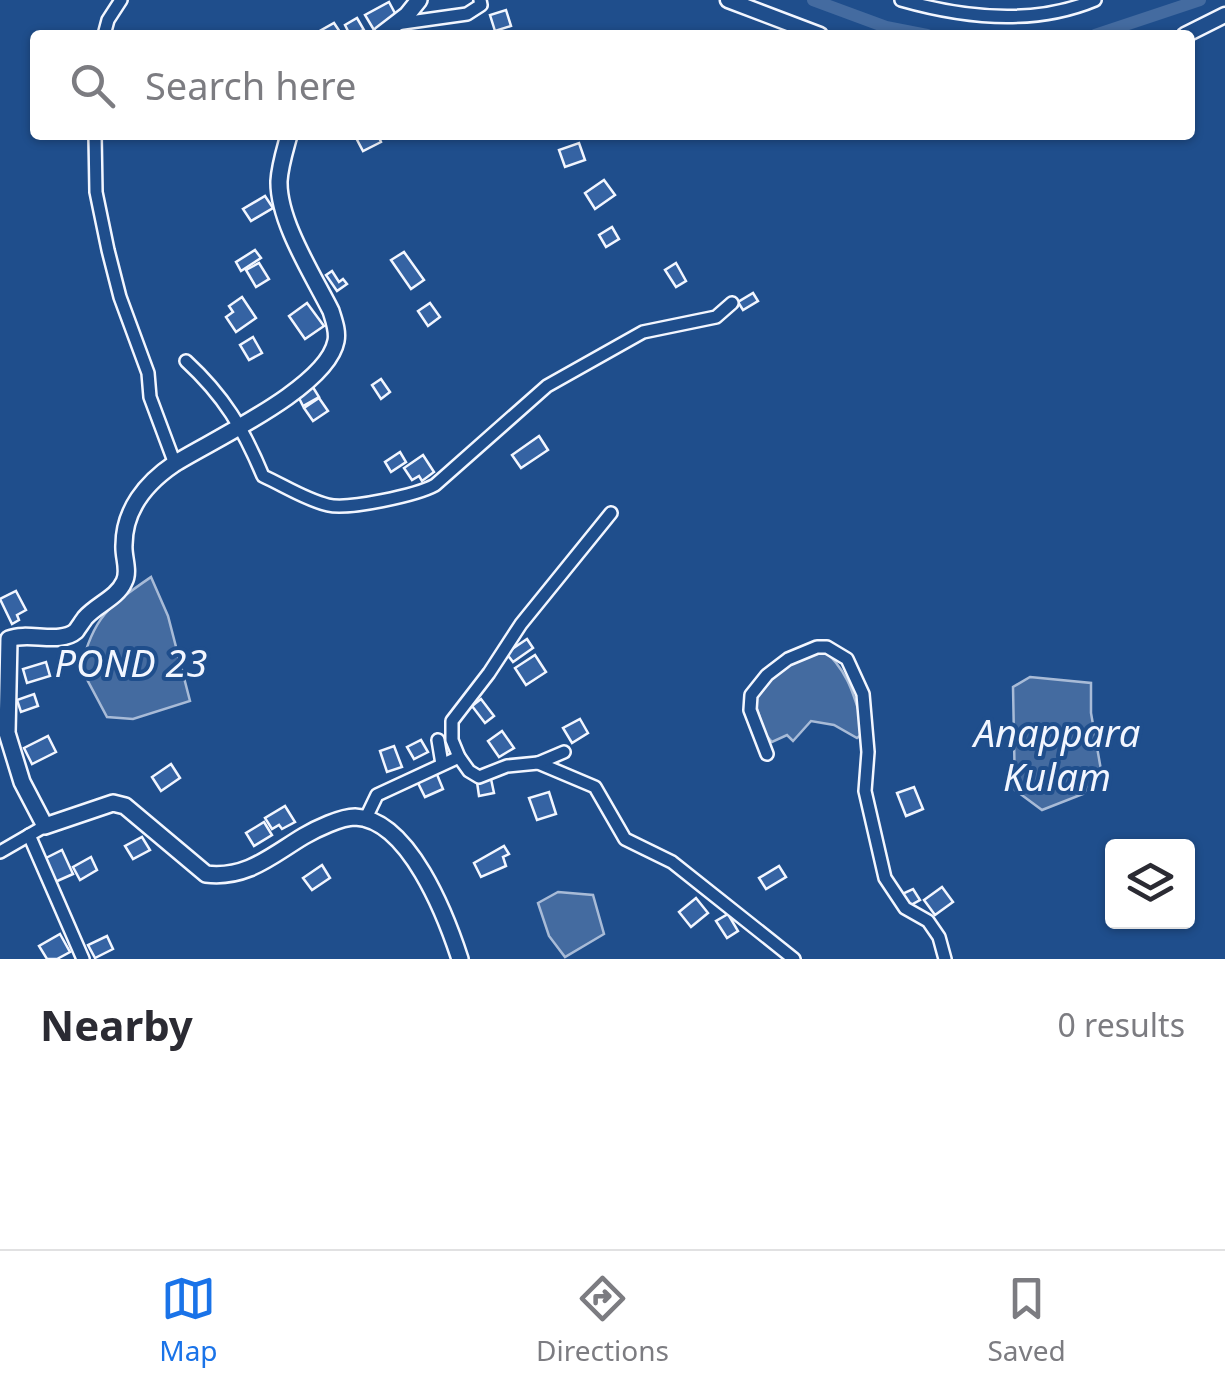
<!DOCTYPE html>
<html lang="en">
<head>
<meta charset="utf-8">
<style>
  :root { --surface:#fff; --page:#f7f7f7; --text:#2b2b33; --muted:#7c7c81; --line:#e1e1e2; --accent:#1a73e8 }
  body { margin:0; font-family:"Noto Sans",sans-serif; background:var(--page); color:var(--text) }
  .controls { position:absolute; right:30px; bottom:30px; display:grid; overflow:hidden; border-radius:10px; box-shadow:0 2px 8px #0004 }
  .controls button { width:90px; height:90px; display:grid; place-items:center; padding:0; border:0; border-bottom:2px solid var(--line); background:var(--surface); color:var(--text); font:50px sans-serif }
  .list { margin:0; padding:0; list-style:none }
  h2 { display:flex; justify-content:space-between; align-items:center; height:130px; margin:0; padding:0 40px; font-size:42px }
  h2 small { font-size:32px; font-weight:400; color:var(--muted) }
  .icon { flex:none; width:55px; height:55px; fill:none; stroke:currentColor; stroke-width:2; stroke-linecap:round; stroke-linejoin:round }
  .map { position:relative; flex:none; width:1225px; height:959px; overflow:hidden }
  .search { position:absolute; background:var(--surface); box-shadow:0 2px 8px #0004; left:30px; right:30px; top:30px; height:110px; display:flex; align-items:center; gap:25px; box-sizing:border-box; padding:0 35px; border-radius:10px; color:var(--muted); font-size:38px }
  .sheet { height:290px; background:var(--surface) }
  nav { display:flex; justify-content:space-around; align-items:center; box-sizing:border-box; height:140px; border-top:2px solid var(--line); background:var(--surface); font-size:28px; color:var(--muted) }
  nav a { display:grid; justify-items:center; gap:5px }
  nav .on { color:var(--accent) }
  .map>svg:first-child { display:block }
</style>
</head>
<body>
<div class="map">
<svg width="1225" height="959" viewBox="0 0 1225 959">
  <rect width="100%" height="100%" fill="#1f4e8c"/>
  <g fill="#446ba0" stroke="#a8bbd7" stroke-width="2.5">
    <path d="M151 577 168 616 190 701 133 719 107 717 81 668C93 617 109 606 151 577Z"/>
    <path d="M820 646C850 672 854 696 865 732L857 738 834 725 811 721 793 741 787 735 772 742 765 734 753 696 777 673Z"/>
    <polygon points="1030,677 1091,683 1091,713 1101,770 1083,794 1042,810 1015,790 1013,687"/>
    <polygon points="558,892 593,895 604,934 565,957 549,936 538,903"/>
  </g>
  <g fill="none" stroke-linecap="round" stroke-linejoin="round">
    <g stroke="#446ba0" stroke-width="12">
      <polyline points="813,0 886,27 927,35"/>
      <polyline points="1095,35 1200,0"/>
    </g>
  </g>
  <g fill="#3563a3" stroke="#f2f6ff" stroke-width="2.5">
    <polygon points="389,2 397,17 374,30 365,15"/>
    <polygon points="506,10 511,26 495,31 490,15"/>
    <polygon points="357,18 364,30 350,35 345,25"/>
    <polygon points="334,23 342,35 320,35 318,32"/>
    <polygon points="378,135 381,142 363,151 355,136"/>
    <polygon points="579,143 585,160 565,167 559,150"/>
    <polygon points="604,180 615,195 595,209 585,193"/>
    <polygon points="265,196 273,208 251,221 243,209"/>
    <polygon points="612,227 619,239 606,247 599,235"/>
    <polygon points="255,250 261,258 241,271 236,262"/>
    <polygon points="404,252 424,280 411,289 391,260"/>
    <polygon points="259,263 269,279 256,287 246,270"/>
    <polygon points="676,263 686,281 676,287 665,270"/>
    <polygon points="332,271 339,282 343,279 347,284 337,291 326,275"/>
    <polygon points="753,293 758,301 743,310 738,302"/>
    <polygon points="242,297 256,318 236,332 226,317 233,312 229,306"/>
    <polygon points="307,303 324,326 305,339 289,316"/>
    <polygon points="430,303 440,317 428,326 418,311"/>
    <polygon points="253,337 262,353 249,360 240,345"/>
    <polygon points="381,379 390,392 381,399 372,385"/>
    <polygon points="311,384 319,397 303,406 296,392"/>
    <polygon points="319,398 328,411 313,421 304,408"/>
    <polygon points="539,436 548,450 521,468 512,455"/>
    <polygon points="400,452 406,462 391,472 385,462"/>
    <polygon points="423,455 434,472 422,481 419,476 412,480 404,468"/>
    <polygon points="16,591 26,610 17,615 19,620 12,624 0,599"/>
    <polygon points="527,639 533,648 513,662 506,653"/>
    <polygon points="535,655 546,672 526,685 515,668"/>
    <polygon points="46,662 50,676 27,683 23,669"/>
    <polygon points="34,694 38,706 21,712 17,700"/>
    <polygon points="481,699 494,716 485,723 472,706"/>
    <polygon points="580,719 588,733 572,743 563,728"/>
    <polygon points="502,731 514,748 499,757 488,741"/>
    <polygon points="48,736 56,752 32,764 24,748"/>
    <polygon points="421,740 428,752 414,759 407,747"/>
    <polygon points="394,746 402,767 387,772 380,751"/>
    <polygon points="171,764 180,778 161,791 152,777"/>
    <polygon points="436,772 443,789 425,797 417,781"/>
    <polygon points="491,779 494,793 479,796 477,782"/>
    <polygon points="914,787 923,809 906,816 897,793"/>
    <polygon points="549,792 556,814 537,820 529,798"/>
    <polygon points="285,806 295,822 282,829 279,825 272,829 265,818"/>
    <polygon points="264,822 272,835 254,846 246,833"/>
    <polygon points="142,837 150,850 133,859 125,846"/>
    <polygon points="504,846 509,854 503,857 506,866 481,877 474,863"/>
    <polygon points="62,850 73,874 55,882 44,859"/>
    <polygon points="91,857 97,870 80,880 73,867"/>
    <polygon points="322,865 330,878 312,890 303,878"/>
    <polygon points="779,866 786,877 766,889 759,878"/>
    <polygon points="942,887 953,902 935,915 924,900"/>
    <polygon points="913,889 920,900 909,906 902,894"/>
    <polygon points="696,898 708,913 691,927 679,912"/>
    <polygon points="728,914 738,931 727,938 716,921"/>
    <polygon points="60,934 70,952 57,959 47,959 39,946"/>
    <polygon points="107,936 113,949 95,958 88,945"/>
  </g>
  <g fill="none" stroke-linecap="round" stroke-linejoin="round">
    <defs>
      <g id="minor">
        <path d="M901 0C964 18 1033 26 1095 0"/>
        <polyline points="396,24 467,14 481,5 480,0"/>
        <polyline points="104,35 108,20 121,0"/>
        <polyline points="95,135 96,192 108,250 120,297 148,373 150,397 175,464"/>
        <path d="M186 361C224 396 243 428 263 476 283 485 306 500 328 505 348 510 417 495 435 485L547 386 643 332 716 317 732 303"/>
        <polyline points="611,513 521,624 489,673 452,721 452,740 459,757 469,771 479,777 507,766 538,763 595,787 625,839 672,862 794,959"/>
        <polyline points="438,740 442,764"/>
        <polyline points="767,754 750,710 751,695 767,675 788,659 817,647 827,647 847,659 863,694 868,752 865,791 885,878 905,908 928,921 939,937 945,959"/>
        <polyline points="538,763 564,752"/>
        <polyline points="365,820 377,795 459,757"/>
        <polyline points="29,835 83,959"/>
        <polyline points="0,852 45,826"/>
      </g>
      <g id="tertiary">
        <polyline points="728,0 820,35"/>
        <polyline points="1185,35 1225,15"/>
      </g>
      <g id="secondary">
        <polyline points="381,35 407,15 419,0"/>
        <path d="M289 135C285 150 280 165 279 181 278 221 313 275 331 311 334 321 338 331 336 341 327 388 212 440 174 464 146 483 124 510 124 545 123 557 130 571 124 582 117 598 96 605 85 618 83 621 78 628 76 631 60 645 28 631 9 639L7 733 22 782 45 826 113 803 125 806 206 874C247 879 272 855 304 836 316 829 341 817 355 817 409 819 446 916 460 959"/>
      </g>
    </defs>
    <use href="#minor" stroke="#f2f6ff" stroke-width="16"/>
    <use href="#tertiary" stroke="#f2f6ff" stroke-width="19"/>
    <use href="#secondary" stroke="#f2f6ff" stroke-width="20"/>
    <use href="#minor" stroke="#1f4e8c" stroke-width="11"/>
    <use href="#tertiary" stroke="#1f4e8c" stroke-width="14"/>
    <use href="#secondary" stroke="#1f4e8c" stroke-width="15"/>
  </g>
  <g text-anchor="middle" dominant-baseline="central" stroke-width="8" stroke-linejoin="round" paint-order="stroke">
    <g font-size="38" font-style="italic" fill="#f2f6ff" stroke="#1f4e8c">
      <text x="131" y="662">POND 23</text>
      <text x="1057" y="732">Anappara<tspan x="1057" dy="44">Kulam</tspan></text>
    </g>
  </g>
</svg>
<div class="controls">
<button><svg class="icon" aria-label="layers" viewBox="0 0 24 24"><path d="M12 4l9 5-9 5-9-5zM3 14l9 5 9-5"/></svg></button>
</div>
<div class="search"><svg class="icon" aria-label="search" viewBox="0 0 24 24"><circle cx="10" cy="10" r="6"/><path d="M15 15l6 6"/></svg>Search here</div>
</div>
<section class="sheet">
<h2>Nearby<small>0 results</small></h2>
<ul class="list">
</ul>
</section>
<nav>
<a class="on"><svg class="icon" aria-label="map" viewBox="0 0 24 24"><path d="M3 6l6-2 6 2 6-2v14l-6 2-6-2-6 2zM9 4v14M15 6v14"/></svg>Map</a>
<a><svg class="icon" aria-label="directions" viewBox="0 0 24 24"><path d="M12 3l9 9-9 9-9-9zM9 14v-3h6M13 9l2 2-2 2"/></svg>Directions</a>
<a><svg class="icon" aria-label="saved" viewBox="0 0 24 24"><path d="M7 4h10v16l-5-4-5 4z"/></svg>Saved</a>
</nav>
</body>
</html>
